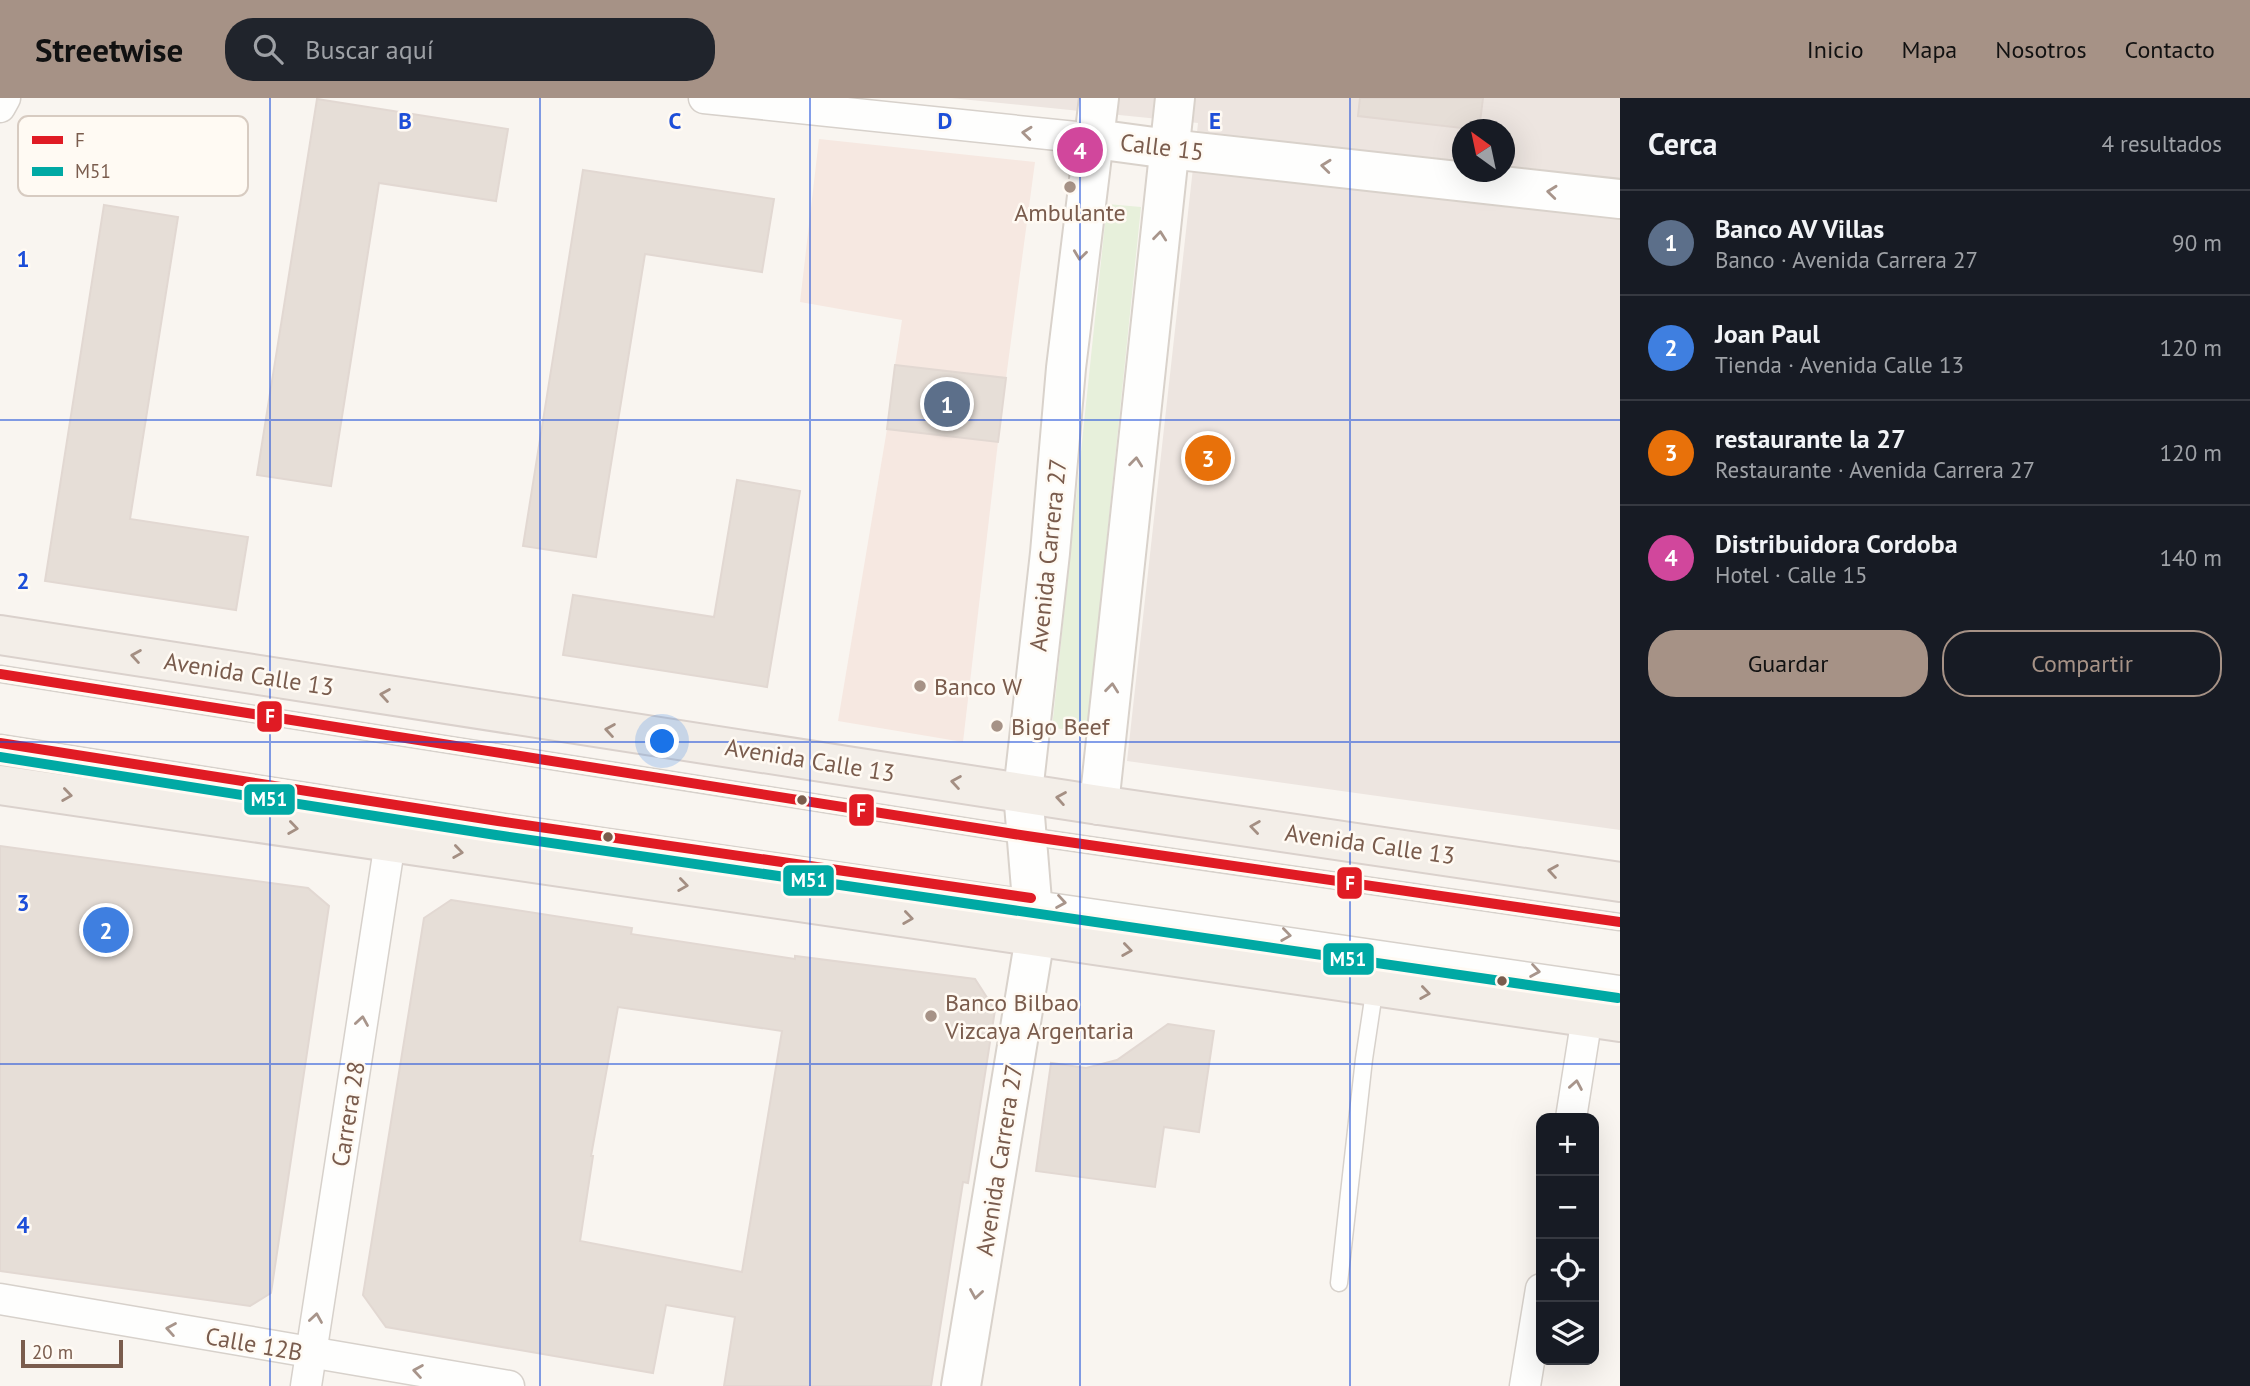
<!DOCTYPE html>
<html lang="es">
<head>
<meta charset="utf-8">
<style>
  :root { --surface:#171b24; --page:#20242c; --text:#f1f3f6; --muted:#9ea1a6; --line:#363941; --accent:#a69286 }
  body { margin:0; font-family:"PT Sans",sans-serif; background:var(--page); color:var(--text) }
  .controls { position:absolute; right:21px; bottom:21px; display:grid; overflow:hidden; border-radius:14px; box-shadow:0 7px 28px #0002 }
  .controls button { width:63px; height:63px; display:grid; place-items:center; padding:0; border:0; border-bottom:2px solid var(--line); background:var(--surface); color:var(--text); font:35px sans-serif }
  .compass { position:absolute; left:1452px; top:21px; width:63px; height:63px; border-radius:50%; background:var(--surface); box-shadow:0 7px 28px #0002; rotate:327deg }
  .scale { position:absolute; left:21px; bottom:18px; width:102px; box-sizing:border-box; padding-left:7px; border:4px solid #7a5c4d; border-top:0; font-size:19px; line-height:24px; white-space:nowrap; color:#7a5c4d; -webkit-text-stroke:5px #fffaf3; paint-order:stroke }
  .you { position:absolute; left:663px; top:644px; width:24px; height:24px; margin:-18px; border:5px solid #fff; border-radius:50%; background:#1a73e8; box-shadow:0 0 0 10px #1a73e833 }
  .badge { display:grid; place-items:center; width:46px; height:46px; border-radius:50%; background:var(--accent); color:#fff; font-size:23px; font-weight:700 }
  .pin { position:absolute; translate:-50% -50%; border:4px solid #fff; box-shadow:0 2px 7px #0006 }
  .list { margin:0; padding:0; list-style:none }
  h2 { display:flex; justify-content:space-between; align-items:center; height:91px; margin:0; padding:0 28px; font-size:30px }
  h2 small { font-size:23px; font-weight:400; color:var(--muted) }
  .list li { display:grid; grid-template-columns:46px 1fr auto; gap:21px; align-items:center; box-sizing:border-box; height:105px; padding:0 28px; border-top:2px solid var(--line) }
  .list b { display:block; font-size:26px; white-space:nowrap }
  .list p { margin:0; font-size:23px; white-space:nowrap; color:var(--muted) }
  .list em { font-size:23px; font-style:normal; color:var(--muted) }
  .actions { display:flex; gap:14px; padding:21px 28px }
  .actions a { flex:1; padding:16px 0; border:2px solid var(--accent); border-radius:28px; text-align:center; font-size:24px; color:var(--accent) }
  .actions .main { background:var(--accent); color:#111 }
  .icon { flex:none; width:38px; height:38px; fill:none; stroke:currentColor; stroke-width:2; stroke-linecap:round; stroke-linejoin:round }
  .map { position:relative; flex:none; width:1620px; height:1288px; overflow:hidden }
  header { display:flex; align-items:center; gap:42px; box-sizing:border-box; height:98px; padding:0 35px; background:var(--accent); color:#111 }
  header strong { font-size:33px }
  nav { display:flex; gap:38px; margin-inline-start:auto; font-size:24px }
  .search { width:490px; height:63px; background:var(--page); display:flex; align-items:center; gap:18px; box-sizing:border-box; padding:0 24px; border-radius:28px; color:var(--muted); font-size:26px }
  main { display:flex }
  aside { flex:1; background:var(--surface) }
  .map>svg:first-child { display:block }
</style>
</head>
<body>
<header>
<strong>Streetwise</strong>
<div class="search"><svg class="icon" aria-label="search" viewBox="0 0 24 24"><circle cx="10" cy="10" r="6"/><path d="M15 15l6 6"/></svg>Buscar aquí</div>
<nav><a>Inicio</a><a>Mapa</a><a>Nosotros</a><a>Contacto</a></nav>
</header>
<main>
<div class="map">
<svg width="1620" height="1288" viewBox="0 0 1620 1288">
  <rect width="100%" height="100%" fill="#f9f5f0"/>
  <g fill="#f6e8e1">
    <polygon points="819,41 1035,64 1006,280 895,267 902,222 800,204"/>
    <polygon points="887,331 998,344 963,644 838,623"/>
  </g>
  <path fill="#ede5e0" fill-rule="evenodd" d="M951 0H1620V732L1127 663 1198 25ZM1462 32H1504V74H1462Z"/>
  <polygon fill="#e7f0db" points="1107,106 1141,109 1087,633 1052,630"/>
  <g fill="#e6ded7" stroke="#e2d8d2" stroke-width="2" fill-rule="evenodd">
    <polygon points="1360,0 1483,0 1479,32 1358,18"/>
    <polygon points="317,1 508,31 496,103 379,85 331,388 257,377"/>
    <polygon points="583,72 774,101 762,174 645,156 596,459 523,448"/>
    <polygon points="104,107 178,119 130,421 248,439 236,512 45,483"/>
    <polygon points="895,267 1006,280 998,344 887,331"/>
    <polygon points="737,382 800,393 767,589 563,557 573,497 714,519"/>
    <polygon points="0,748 308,790 329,808 271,1195 250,1208 0,1173"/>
    <path d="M451 802 632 830 631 836 795 861V858L975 881 995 912 968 1085 963 1084 931 1288H724L735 1219 666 1207 653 1275 386 1229 363 1197 424 820ZM618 909 782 933 742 1174 580 1143 593 1058H591Z"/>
    <polygon points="1168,926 1214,933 1199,1034 1164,1029 1155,1089 1036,1073 1051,965 1086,970 1117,962"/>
  </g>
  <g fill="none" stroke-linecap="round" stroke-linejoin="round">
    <defs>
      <g id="lane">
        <polyline points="0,576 1027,738 1620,824"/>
        <polyline points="0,645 498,723 1620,886"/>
        <polyline points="1339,1185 1364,961 1375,888"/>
      </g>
      <g id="street">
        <polyline points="704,0 1095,41"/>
        <polyline points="0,9 5,0"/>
        <polyline points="1571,1020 1587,919"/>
        <polyline points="0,1201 509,1288"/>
        <polyline points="306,1288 390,744"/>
        <polyline points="1525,1288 1541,1191"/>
      </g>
      <g id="secondary">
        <polyline points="1095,41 1169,51 1620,101"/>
        <polyline points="1099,707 1175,0"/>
        <polyline points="961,1288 1035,839 1023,694 1050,455 1066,270 1099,0"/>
      </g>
      <g id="primary">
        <polyline points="0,537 1099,707 1620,784"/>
        <polyline points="0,687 1620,924"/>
      </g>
    </defs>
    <use href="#lane" stroke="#d7d1cb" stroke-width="19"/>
    <use href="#street" stroke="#d7d1cb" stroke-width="33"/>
    <use href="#secondary" stroke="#d9d2cb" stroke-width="42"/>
    <use href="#primary" stroke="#dad1cc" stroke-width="42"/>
    <use href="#lane" stroke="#fefefd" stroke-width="16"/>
    <use href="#street" stroke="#fefefd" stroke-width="30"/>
    <use href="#secondary" stroke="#fefefd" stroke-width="38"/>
    <use href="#primary" stroke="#f3eee8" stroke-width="38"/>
    <defs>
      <g id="bus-1">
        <polyline points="0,576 1027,738 1620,824"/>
        <polyline points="0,645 498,723 1031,800"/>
      </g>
      <polyline id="bus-2" points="0,659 496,737 1618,900"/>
    </defs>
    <use href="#bus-1" stroke="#fffaf3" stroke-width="16"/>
    <use href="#bus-2" stroke="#fffaf3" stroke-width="16"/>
    <use href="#bus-1" stroke="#e01b24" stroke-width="10"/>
    <use href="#bus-2" stroke="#00a9a4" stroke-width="10"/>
  </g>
  <defs><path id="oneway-chevron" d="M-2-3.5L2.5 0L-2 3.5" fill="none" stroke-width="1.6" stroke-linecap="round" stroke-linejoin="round" transform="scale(1.75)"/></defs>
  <g stroke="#a8958b">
    <use href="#oneway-chevron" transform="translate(1027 35) rotate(-174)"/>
    <use href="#oneway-chevron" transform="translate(1326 68) rotate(-174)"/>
    <use href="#oneway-chevron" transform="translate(1552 94) rotate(-174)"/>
    <use href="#oneway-chevron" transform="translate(1160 138) rotate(-84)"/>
    <use href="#oneway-chevron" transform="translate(1080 157) rotate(97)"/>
    <use href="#oneway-chevron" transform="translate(1136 364) rotate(-84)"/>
    <use href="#oneway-chevron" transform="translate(1112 590) rotate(-84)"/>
    <use href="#oneway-chevron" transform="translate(1061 804) rotate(9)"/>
    <use href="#oneway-chevron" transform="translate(1286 837) rotate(8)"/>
    <use href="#oneway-chevron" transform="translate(1535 873) rotate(9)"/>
    <use href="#oneway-chevron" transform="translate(362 923) rotate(-81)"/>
    <use href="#oneway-chevron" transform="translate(1576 987) rotate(-80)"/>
    <use href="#oneway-chevron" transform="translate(976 1196) rotate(99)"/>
    <use href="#oneway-chevron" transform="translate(316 1220) rotate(-81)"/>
    <use href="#oneway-chevron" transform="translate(171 1231) rotate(-170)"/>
    <use href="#oneway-chevron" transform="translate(418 1273) rotate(-171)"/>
  </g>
  <g stroke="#a48f83">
    <use href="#oneway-chevron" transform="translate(136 558) rotate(-171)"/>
    <use href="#oneway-chevron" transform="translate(385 597) rotate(-171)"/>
    <use href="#oneway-chevron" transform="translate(610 632) rotate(-171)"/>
    <use href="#oneway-chevron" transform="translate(956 684) rotate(-171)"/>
    <use href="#oneway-chevron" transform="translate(67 697) rotate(8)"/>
    <use href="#oneway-chevron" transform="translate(1061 700) rotate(-170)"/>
    <use href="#oneway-chevron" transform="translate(1255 729) rotate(-172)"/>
    <use href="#oneway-chevron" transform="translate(293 730) rotate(8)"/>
    <use href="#oneway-chevron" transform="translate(458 754) rotate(8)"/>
    <use href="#oneway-chevron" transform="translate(1553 773) rotate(-171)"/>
    <use href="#oneway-chevron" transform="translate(683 787) rotate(8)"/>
    <use href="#oneway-chevron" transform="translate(908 820) rotate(8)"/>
    <use href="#oneway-chevron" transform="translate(1127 852) rotate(8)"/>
    <use href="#oneway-chevron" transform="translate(1425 895) rotate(8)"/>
  </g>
  <path fill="none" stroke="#1d4ed8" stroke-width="2" stroke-opacity="0.55" d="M270 0V1288M540 0V1288M810 0V1288M1080 0V1288M1350 0V1288M0 322H1620M0 644H1620M0 966H1620"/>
  <g fill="#a69286" stroke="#fffaf3" stroke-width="2.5">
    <circle cx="1070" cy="89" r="7"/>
    <circle cx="920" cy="588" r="7"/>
    <circle cx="997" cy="628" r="7"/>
    <circle cx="931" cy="918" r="7"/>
  </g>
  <g fill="#7a5c4d" stroke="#fffaf3" stroke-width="2.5">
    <circle cx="802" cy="702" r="6"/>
    <circle cx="608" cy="739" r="6"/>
    <circle cx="1502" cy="883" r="6"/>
  </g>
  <g text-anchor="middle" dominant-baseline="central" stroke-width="5" stroke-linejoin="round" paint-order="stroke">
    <g font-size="24" fill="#7a5c4d" stroke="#fffaf3">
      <text transform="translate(1162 49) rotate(7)">Calle 15</text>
      <text transform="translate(1048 457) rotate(-84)">Avenida Carrera 27</text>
      <text transform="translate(249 576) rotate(9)">Avenida Calle 13</text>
      <text transform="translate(810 662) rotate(9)">Avenida Calle 13</text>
      <text transform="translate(1370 746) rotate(8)">Avenida Calle 13</text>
      <text transform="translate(348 1016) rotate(-81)">Carrera 28</text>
      <text transform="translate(999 1062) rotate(-81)">Avenida Carrera 27</text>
      <text transform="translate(254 1246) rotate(10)">Calle 12B</text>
    </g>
    <g font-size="24" fill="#7a5c4d" stroke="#fffaf3" text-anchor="start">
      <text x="1070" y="114" text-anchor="middle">Ambulante</text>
      <text x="934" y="588">Banco W</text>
      <text x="1011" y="628">Bigo Beef</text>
      <text x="945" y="904">Banco Bilbao<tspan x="945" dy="28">Vizcaya Argentaria</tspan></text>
    </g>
  </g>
  <rect x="18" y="18" width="230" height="80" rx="10" fill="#fffaf3" stroke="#d7cbc1" stroke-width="2"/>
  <rect x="32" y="38" width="31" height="8" fill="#e01b24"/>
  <rect x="32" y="69" width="31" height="9" fill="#00a9a4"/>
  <g font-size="19" fill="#7a5c4d">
    <text x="75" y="49">F</text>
    <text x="75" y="80">M51</text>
  </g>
  <g font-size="23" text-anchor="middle" font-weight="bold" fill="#1d4ed8" stroke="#fffaf3" stroke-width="5" stroke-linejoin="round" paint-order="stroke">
    <text x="405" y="31">B</text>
    <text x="675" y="31">C</text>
    <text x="945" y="31">D</text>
    <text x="1215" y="31">E</text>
    <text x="23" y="169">1</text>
    <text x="23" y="491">2</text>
    <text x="23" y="813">3</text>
    <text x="23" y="1135">4</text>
  </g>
  <g stroke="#fffaf3" stroke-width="2.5">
    <rect x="256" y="602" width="27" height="33" rx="7" fill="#e01b24"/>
    <rect x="243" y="685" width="53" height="33" rx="7" fill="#00a9a4"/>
    <rect x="848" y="695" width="27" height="34" rx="7" fill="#e01b24"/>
    <rect x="782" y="766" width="53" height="33" rx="7" fill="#00a9a4"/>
    <rect x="1336" y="768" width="27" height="34" rx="7" fill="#e01b24"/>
    <rect x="1322" y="844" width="53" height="34" rx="7" fill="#00a9a4"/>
  </g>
  <g font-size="19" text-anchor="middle" font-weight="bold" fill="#fff">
    <text x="270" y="625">F</text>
    <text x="269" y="708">M51</text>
    <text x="861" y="719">F</text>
    <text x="809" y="789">M51</text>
    <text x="1350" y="792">F</text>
    <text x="1348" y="868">M51</text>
  </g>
</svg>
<div class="controls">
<button>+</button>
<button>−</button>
<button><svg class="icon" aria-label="locate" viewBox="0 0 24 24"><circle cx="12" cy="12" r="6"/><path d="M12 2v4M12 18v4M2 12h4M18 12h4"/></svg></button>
<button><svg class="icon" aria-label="layers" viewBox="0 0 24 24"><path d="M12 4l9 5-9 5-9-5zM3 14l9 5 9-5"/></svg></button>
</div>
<svg class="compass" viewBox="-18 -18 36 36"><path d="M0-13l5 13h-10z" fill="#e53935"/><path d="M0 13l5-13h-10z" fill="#9ea1a6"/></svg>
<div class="scale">20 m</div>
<div class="you"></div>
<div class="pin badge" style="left:947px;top:306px;background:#5c6f8a">1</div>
<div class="pin badge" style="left:106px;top:832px;background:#3f7fe0">2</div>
<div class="pin badge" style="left:1208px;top:360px;background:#e8710a">3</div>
<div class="pin badge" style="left:1080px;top:52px;background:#d1479c">4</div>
</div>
<aside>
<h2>Cerca<small>4 resultados</small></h2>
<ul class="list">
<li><span class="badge" style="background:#5c6f8a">1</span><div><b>Banco AV Villas</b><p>Banco · Avenida Carrera 27</p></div><em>90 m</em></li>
<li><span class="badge" style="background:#3f7fe0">2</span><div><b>Joan Paul</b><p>Tienda · Avenida Calle 13</p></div><em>120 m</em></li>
<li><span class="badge" style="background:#e8710a">3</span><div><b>restaurante la 27</b><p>Restaurante · Avenida Carrera 27</p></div><em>120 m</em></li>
<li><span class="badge" style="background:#d1479c">4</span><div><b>Distribuidora Cordoba</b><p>Hotel · Calle 15</p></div><em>140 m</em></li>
</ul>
<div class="actions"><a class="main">Guardar</a><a>Compartir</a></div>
</aside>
</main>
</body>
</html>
